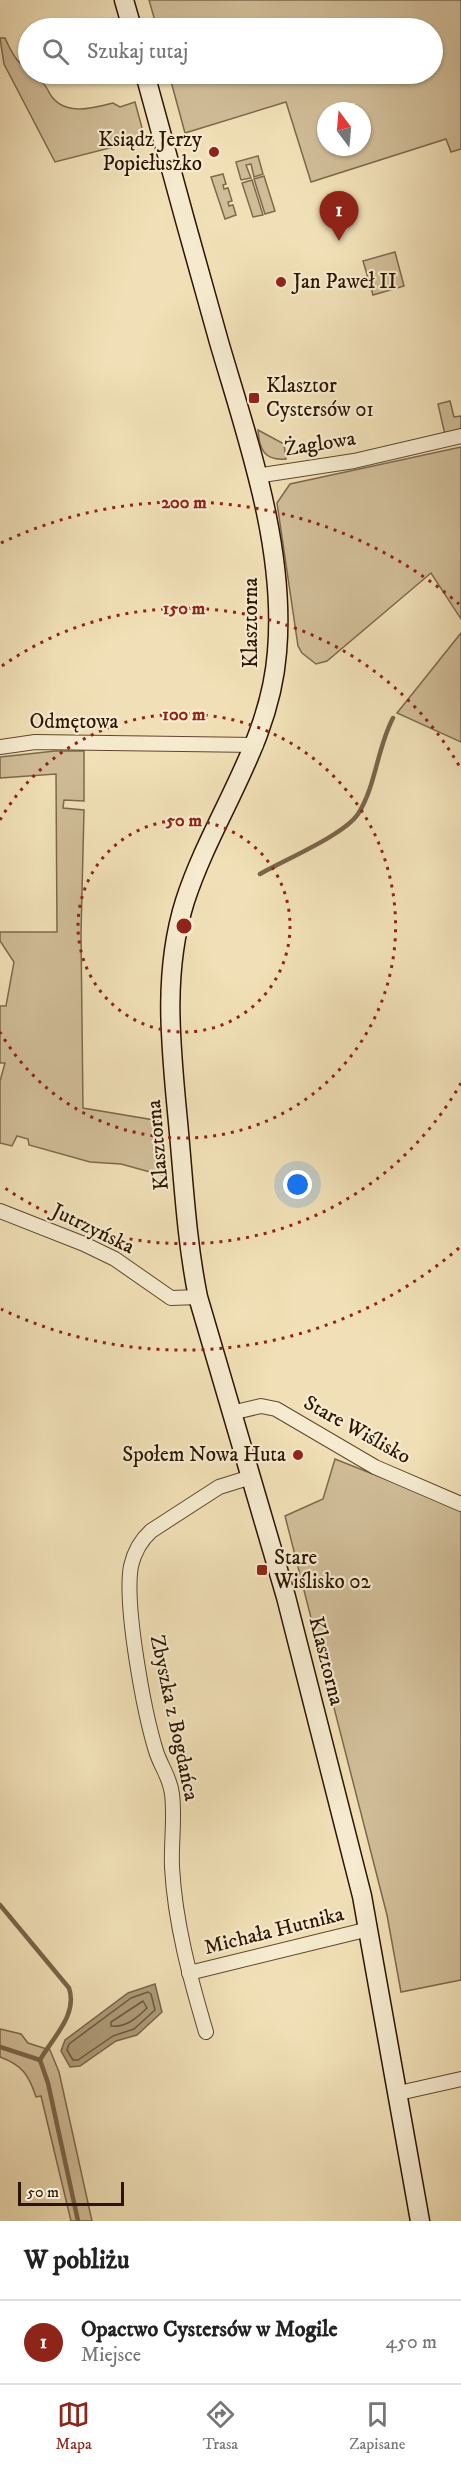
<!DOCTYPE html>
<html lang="pl">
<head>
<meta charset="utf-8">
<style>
  :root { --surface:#fff; --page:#f6f6f6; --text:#222; --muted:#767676; --line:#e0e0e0; --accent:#8f2418 }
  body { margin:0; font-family:"IM FELL DW Pica",serif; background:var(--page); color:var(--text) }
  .compass { position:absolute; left:317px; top:102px; width:54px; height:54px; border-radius:50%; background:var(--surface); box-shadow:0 2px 4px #0004; rotate:344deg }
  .scale { position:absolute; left:18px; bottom:15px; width:106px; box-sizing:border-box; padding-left:6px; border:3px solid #2c1500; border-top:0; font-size:16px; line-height:21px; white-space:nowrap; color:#2c1500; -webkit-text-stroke:4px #f6ebd0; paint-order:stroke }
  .you { position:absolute; left:298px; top:1185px; width:21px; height:21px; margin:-15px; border:4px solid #fff; border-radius:50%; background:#1a73e8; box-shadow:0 0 0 9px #1a73e833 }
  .badge { display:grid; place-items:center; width:39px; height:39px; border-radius:50%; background:var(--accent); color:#fff; font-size:20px; font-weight:700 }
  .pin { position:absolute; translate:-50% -50px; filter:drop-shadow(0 2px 3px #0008) }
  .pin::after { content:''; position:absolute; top:32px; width:21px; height:18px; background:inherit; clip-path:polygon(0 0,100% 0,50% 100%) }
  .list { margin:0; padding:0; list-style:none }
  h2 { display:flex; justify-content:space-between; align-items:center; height:78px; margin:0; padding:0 24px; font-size:26px }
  h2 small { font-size:20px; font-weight:400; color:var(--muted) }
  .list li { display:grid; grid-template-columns:39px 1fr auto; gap:18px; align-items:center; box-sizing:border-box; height:84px; padding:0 24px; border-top:2px solid var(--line) }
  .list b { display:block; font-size:22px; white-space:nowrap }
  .list p { margin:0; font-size:20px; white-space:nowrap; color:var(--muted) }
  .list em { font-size:20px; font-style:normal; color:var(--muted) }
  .icon { flex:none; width:33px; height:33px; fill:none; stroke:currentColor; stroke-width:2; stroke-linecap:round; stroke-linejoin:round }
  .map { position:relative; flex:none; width:461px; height:2221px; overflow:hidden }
  .search { position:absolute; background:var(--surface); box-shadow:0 2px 4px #0004; left:18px; right:18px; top:18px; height:66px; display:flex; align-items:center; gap:15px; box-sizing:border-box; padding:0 21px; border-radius:33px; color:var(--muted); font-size:22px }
  .sheet { height:162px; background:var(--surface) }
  nav { display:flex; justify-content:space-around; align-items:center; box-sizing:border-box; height:84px; border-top:2px solid var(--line); background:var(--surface); font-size:16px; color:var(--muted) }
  nav a { display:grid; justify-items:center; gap:3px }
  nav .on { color:var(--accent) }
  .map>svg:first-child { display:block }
</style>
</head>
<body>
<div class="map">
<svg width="461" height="2221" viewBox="0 0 461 2221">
  <rect width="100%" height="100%" fill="#f1e0b7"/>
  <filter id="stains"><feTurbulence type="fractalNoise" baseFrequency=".00333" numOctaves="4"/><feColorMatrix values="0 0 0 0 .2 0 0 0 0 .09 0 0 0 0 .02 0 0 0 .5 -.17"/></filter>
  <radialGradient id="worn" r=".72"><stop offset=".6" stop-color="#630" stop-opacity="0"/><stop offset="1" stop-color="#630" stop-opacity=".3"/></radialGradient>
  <g fill="#d0bd98" stroke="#7e694c" stroke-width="1.5" fill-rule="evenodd">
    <path d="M149 0H461V149L451 152 446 139 311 182 286 102 185 133 169 74H432V28H157ZM326 111H362V147H326Z"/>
    <path d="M0 38H5C17 65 21 64 42 82 47 86 48 92 52 97 67 116 94 108 113 103L120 107 135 102 145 139 55 162 4 64Z"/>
    <polygon points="258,156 263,174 254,177 251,164 246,165 251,178 241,180 236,162"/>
    <polygon points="223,174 226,184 223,185 224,189 228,188 232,201 228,202 229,206 233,205 236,215 225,219 211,177"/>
    <polygon points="264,176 275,211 265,214 254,179"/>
    <polygon points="252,180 263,215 253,217 242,183"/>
    <polygon points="395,252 404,286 373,295 363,261"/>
    <polygon points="450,401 454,417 461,416 461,432 445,435 438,404"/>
    <path d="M258 430 284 444 286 459C265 461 259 450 258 430Z"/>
    <polygon points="461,447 461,619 431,573 327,661 316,664 302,653 298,646 277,503 290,484"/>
    <polygon points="461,633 461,742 397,713"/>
    <polygon points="55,751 84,751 84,801 64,800 63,808 84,810 81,934 83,1108 160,1121 168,1177 121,1164 90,1162 29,1145 28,1139 17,1136 12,1146 0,1143 0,1081 5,1063 0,1063 0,1006 6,1006 14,962 0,941 0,932 57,932 56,774 0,778 0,757"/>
    <polygon points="335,1459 461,1509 461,1980 401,1992 387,1915 285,1516 323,1499"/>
    <path d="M0 2029 21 2034 28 2043 50 2050 59 2072 92 2221H71L41 2096 36 2097C29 2075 22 2065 0 2057Z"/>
  </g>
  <polygon fill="#ae9b79" stroke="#7a6549" stroke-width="1.5" points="155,1984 162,2012 137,2035 116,2041 80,2066 70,2067 61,2051 65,2040 128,1993"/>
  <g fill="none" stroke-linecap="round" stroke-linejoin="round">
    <g stroke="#6d583c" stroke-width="1.5">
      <polygon points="148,1992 151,1994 155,2010 134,2029 113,2036 78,2060 73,2060 67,2050 69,2044 131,1998"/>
      <path d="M143 2001 147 2008C137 2018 125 2028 111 2026V2022Z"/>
    </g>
    <g stroke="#7a6549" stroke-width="4.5">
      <path d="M260 874C284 860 344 835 358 814 376 786 377 748 393 718"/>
      <path d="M0 1905 69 1988C78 2015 53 2037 40 2060"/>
      <polyline points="0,2047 40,2060 48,2083 78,2221"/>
    </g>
    <defs>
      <g id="street">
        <polyline points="256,476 354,461 461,436"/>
        <polyline points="0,747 35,742 256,745"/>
        <polyline points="0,1211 84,1244 115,1259 171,1298 198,1297"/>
        <polyline points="231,1413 261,1406 276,1409 375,1467 461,1504"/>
        <polyline points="189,1973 369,1929"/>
        <path d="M206 2032C190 1978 175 1923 172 1867 171 1842 175 1818 172 1794 170 1777 161 1767 156 1751 144 1712 124 1605 131 1566 134 1553 140 1541 151 1531L219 1487 251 1477"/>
        <polyline points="399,2093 461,2079"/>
      </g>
      <g id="secondary">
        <polyline points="124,0 132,28"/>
        <path d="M145 74C169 163 194 253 219 342 248 441 286 548 277 652 270 745 213 815 185 901 161 977 172 1055 179 1133 184 1188 187 1243 198 1297L286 1597 362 1896 420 2221"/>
      </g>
    </defs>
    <use href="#street" stroke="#5d482e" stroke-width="16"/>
    <use href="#secondary" stroke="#2c1500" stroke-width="21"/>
    <use href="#street" stroke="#f6ebd0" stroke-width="14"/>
    <use href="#secondary" stroke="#f6ebd0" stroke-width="18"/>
  </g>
  <g fill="none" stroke="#8f2418" stroke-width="3" stroke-dasharray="3 6">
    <circle cx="184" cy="926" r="106"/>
    <path d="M0 820A212 212 0 1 1 0 1032"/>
    <path d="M461 1083A318 318 0 0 1 2 1186M2 666A318 318 0 0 1 461 769"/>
    <path d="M459 1248A424 424 0 0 1 1 1309M1 543A424 424 0 0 1 459 604"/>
  </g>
  <g fill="#8f2418" stroke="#f6ebd0" stroke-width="2">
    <circle cx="214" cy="152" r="6"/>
    <circle cx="281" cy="282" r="6"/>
    <rect x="248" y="392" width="12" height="12" rx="3"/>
    <circle cx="298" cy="1455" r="6"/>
    <rect x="256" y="1564" width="12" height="12" rx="3"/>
  </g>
  <g text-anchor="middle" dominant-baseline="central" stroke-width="4.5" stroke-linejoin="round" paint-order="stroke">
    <g font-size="21" fill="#2c1500" stroke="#f6ebd0" text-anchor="start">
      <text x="202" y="140" text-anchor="end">Ksiądz Jerzy<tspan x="202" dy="24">Popiełuszko</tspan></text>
      <text x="293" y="282">Jan Paweł II</text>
      <text x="266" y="386">Klasztor<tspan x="266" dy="24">Cystersów 01</tspan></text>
      <text x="286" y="1455" text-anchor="end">Społem Nowa Huta</text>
      <text x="274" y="1558">Stare<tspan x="274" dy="24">Wiślisko 02</tspan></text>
    </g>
    <g font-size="21" fill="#2c1500" stroke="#f6ebd0">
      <text transform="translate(320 444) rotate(-9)">Żaglowa</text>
      <text transform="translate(251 623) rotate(-90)">Klasztorna</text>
      <text x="74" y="722">Odmętowa</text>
      <text transform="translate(158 1145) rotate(-95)">Klasztorna</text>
      <text transform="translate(93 1229) rotate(26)">Jutrzyńska</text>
      <text transform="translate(357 1430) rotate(29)">Stare Wiślisko</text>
      <text transform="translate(326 1661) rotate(76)">Klasztorna</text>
      <text transform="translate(174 1718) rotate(78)">Zbyszka z Bogdańca</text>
      <text transform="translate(274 1931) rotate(-14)">Michała Hutnika</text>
    </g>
  </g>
  <circle cx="184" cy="926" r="9" fill="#8f2418" stroke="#f6ebd0" stroke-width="3"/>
  <g font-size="18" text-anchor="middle" font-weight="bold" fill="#8f2418" stroke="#f6ebd0" stroke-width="4.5" stroke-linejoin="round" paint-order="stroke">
    <text x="184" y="508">200 m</text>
    <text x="184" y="614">150 m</text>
    <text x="184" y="720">100 m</text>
    <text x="184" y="826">50 m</text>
  </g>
  <rect width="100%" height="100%" filter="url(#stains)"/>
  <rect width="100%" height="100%" fill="url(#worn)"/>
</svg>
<svg class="compass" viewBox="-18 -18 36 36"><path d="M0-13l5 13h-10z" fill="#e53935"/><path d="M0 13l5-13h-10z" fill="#767676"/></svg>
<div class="scale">50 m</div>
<div class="you"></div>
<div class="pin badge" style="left:339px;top:241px">1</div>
<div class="search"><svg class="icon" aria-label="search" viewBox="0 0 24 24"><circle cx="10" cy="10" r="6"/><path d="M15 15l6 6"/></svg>Szukaj tutaj</div>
</div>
<section class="sheet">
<h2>W pobliżu<small></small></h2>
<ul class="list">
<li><span class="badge">1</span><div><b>Opactwo Cystersów w Mogile</b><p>Miejsce</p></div><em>450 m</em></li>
</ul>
</section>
<nav>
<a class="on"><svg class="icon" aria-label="map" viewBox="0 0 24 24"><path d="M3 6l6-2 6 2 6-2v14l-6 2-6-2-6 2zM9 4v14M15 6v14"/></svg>Mapa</a>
<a><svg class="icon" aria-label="directions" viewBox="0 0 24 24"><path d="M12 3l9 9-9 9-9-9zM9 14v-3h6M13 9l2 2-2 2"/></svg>Trasa</a>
<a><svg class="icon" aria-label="saved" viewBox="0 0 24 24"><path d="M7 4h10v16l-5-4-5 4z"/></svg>Zapisane</a>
</nav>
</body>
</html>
